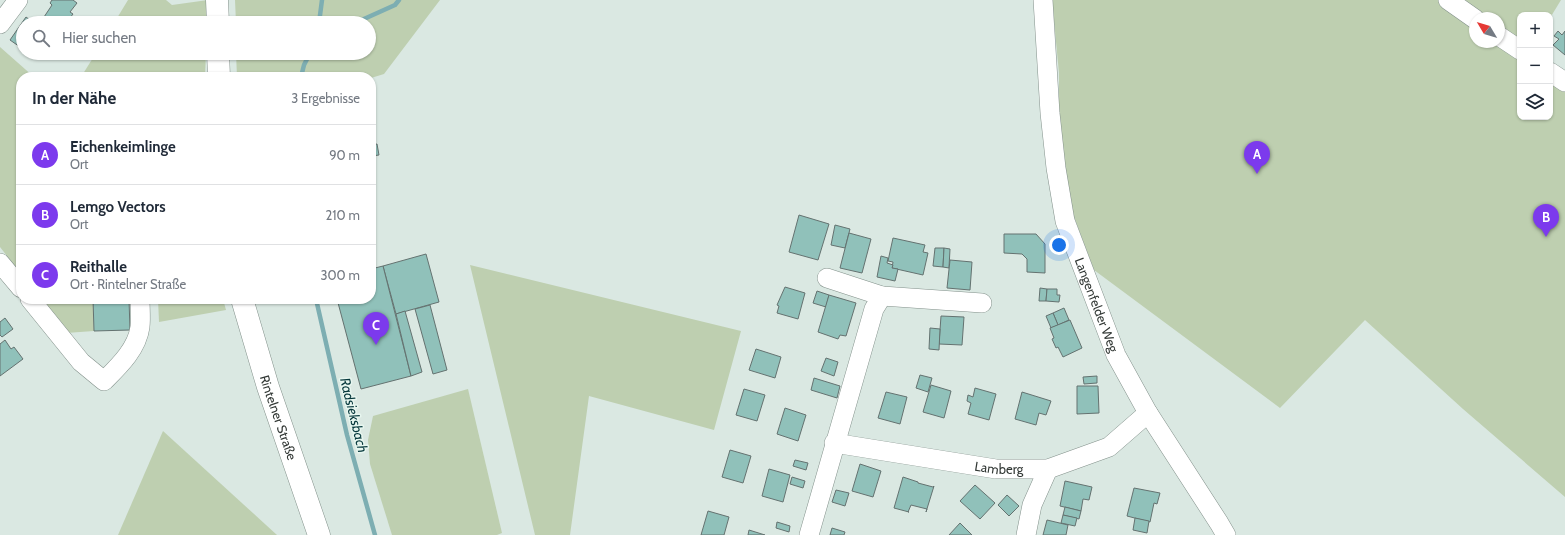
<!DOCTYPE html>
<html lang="de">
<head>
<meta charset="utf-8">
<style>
  :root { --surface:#fff; --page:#f6f6f7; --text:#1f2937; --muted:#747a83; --line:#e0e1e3; --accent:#7c3aed }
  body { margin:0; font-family:Cabin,sans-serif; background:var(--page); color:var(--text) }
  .controls { position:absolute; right:12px; top:12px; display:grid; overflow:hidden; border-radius:8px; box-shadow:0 1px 3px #0004 }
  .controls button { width:36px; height:36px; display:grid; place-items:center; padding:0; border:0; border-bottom:1px solid var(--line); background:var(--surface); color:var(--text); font:20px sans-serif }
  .compass { position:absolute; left:1469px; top:12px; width:36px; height:36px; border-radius:50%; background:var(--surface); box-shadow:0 1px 3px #0004; rotate:308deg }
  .you { position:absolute; left:1059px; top:245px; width:14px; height:14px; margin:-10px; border:3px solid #fff; border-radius:50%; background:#1a73e8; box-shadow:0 0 0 6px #1a73e833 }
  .badge { display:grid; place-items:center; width:26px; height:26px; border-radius:50%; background:var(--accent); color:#fff; font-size:13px; font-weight:700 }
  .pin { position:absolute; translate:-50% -33px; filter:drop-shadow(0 1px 2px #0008) }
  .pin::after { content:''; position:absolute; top:21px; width:14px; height:12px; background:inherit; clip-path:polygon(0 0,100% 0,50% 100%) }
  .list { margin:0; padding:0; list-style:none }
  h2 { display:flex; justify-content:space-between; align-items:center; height:52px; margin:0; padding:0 16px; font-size:17px }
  h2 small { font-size:13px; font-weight:400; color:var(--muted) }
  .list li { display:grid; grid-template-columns:26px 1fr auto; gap:12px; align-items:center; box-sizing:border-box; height:60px; padding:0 16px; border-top:1px solid var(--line) }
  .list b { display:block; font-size:15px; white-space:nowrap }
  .list p { margin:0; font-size:13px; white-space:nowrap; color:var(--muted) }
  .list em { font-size:13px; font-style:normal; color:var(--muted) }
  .icon { flex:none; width:22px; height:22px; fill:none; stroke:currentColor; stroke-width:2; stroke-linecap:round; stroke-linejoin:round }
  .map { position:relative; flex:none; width:1565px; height:535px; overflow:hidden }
  .search { position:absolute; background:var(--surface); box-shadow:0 1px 3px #0004; left:16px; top:16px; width:360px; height:44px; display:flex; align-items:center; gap:10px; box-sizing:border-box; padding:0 14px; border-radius:22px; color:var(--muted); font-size:15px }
  .panel { position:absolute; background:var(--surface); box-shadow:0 1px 3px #0004; left:16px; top:72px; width:360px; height:232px; border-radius:16px }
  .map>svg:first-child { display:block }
</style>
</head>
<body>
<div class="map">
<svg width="1565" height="535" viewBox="0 0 1565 535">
  <rect width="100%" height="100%" fill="#dae8e2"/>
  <g fill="#becfb0">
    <polygon points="128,0 166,0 172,5 208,0 207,23 114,23"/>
    <polygon points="235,0 440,0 384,74 371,78 237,77 236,53 369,53 369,23 236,23"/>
    <polygon points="1052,0 1443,0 1475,24 1475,42 1499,42 1520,56 1520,117 1550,117 1550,77 1565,87 1565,497 1463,409 1365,320 1280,408 1094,270 1074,217 1059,137 1059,73"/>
    <polygon points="1456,0 1561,0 1550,18 1550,15 1520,15 1520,46 1499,31 1499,18 1480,18"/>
    <polygon points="0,47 34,77 21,77 21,103 18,104 21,121 21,274 0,247"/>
    <polygon points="96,53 206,53 205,77 81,77"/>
    <polygon points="470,265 741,331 714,430 589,396 570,535 535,535"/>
    <polygon points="40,299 93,299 94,331 66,333"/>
    <polygon points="158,299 223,299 226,310 159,322"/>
    <polygon points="468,389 502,533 497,535 392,535 370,464 368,440 373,416"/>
    <polygon points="163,431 277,535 118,535"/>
  </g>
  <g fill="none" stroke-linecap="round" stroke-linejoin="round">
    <g stroke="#7daeb2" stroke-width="4.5">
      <polyline points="319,23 322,0"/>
      <polyline points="355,23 395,5 399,0"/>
      <polyline points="301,77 304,65 310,53"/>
      <polyline points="316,299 347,435 375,535"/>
    </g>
  </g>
  <g fill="#90c1ba" stroke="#647270">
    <polygon points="52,0 73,0 77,3 70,12 73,14 66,23 40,23 52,5 50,3"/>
    <polygon points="26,17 34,23 23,23 23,49 10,40"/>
    <polygon points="1558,31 1562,35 1565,31 1565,55 1553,45 1559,39 1554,36"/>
    <polygon points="377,144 379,155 372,156 373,162 371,162 371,145"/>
    <polygon points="799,215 829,224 818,260 789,252"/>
    <polygon points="835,225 850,229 845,248 831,245"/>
    <polygon points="849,233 871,239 862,273 840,268"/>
    <polygon points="1004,234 1036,234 1045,244 1045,273 1027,272 1027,259 1022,254 1004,253"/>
    <polygon points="893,238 925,245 923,252 928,253 923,275 892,268 893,262 888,261"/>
    <polygon points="935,248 944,248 943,267 933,266"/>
    <polygon points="944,248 950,249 949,268 943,267"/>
    <polygon points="426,254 439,302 396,314 383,266"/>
    <polygon points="881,256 888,258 887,263 893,265 892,268 898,269 895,281 877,277"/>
    <polygon points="950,260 972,262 970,290 947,288"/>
    <polygon points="383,266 411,376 361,389 337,299 371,299 371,269"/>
    <polygon points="785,287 805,293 798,319 777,313 779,306 777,305"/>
    <polygon points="1040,288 1047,289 1046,301 1039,301"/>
    <polygon points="1047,289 1057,289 1057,295 1060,295 1059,302 1046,301"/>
    <polygon points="817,291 829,295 826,307 813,303"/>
    <polygon points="829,295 856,303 846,336 840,335 838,339 818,332"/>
    <polygon points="93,299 129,299 130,330 94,331"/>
    <polygon points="430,305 447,370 433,374 415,309"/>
    <polygon points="1064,308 1069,320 1058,325 1053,313"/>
    <polygon points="405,311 422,372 411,376 396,314"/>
    <polygon points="1053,313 1058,325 1051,328 1046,316"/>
    <polygon points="941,316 964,317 962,345 939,344"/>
    <polygon points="5,318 13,329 2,337 0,335 0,322"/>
    <polygon points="1070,320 1082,348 1063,357 1058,347 1056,348 1052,339 1054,338 1050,328"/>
    <polygon points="930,328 940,329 939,350 929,349"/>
    <polygon points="5,340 11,349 14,347 23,359 0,376 0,344"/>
    <polygon points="756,349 781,357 775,378 749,370"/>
    <polygon points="826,358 838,362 834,376 821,371"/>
    <polygon points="920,375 932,378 928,392 916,388"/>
    <polygon points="1097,376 1097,383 1084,384 1083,377"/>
    <polygon points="814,378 840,386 837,398 811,390"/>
    <polygon points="931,385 951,391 944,418 923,412"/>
    <polygon points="1077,386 1098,386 1099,413 1077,414"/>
    <polygon points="975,388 996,394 989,420 968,414 971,403 967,401 968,395 973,397"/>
    <polygon points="744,389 765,395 757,421 736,415"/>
    <polygon points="886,392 907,397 900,424 878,418"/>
    <polygon points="1022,392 1051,401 1046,415 1039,413 1036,425 1015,419"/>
    <polygon points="785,408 806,415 798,441 777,434"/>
    <polygon points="730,450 751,456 743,483 722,477"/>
    <polygon points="795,460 808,463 806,470 793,466"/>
    <polygon points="860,464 881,471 873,497 852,491"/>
    <polygon points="769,469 790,475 783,502 762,496"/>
    <polygon points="792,477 805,481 803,488 790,484"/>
    <polygon points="903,477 918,482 918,483 933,487 934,486 926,512 927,509 911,505 908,512 909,512 894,508"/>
    <polygon points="1065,481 1092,487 1089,500 1083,499 1081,511 1060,506"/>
    <polygon points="975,485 995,503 980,519 960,501"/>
    <polygon points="1134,488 1160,493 1157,504 1154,503 1150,522 1127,516"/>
    <polygon points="836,490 849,493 845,506 832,502"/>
    <polygon points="1007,495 1019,506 1009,516 998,505"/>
    <polygon points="1065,507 1081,511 1079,519 1063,515"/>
    <polygon points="708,511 729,517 724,535 701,535"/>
    <polygon points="1063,515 1077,518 1075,526 1061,523"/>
    <polygon points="1135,518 1149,521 1147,533 1133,530"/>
    <polygon points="1047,520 1068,525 1066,535 1043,535"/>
    <polygon points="777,522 790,526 789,532 776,528"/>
    <polygon points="960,523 972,535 949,535"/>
    <polygon points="832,528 845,532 844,535 830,535"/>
    <polygon points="749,530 765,535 748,535"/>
  </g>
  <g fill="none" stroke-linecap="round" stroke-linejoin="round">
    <defs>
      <g id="minor">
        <path id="s1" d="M1043 0 1050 113 1056 168 1065 221 1116 355 1148 413 1219 523 1226 535"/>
        <polyline points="1448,0 1475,19"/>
        <polyline points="0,24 18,0"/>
        <polyline points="1499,36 1520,50"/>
        <polyline points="1550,72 1565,82"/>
        <polyline points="0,263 21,288"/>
        <polyline points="827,278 882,296 982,303"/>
        <path d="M30 299 81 362 104 381C119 366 137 349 140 327 141 318 140 308 140 299"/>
        <path id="s2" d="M834 443 996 469H1048L1109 447 1148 413"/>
        <polyline points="809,535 874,309 882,296"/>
        <polyline points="1026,535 1032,505 1048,469"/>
      </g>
      <g id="primary">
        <polyline points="217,0 218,23"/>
        <polyline points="218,53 219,77"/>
        <path id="s3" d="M242 299 268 387 319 535"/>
      </g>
    </defs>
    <use href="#minor" stroke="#83918b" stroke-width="20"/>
    <use href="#primary" stroke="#83918b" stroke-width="23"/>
    <use href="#minor" stroke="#fff" stroke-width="19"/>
    <use href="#primary" stroke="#fff" stroke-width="22"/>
  </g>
  <g text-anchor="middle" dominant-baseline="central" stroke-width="3" stroke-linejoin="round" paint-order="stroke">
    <g font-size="13" fill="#323835" stroke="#e7f6ef">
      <text stroke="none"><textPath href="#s1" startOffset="312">Langenfelder Weg</textPath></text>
      <text stroke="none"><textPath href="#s3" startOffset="124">Rintelner Straße</textPath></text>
      <text stroke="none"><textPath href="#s2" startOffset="167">Lamberg</textPath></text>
    </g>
    <g font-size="14" font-style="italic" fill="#05373b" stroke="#e7f6ef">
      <text transform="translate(354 415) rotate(76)">Radsieksbach</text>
    </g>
  </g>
</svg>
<div class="controls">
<button>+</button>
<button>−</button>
<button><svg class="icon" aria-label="layers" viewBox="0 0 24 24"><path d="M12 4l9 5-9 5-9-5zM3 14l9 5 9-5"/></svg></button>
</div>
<svg class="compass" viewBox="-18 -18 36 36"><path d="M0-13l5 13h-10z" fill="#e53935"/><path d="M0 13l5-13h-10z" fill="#747a83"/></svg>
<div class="you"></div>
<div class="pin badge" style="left:1257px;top:174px">A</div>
<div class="pin badge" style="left:1546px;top:237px">B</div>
<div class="pin badge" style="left:376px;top:345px">C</div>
<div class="search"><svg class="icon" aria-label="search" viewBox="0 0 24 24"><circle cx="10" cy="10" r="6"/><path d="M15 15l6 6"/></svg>Hier suchen</div>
<section class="panel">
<h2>In der Nähe<small>3 Ergebnisse</small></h2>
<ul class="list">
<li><span class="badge">A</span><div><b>Eichenkeimlinge</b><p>Ort</p></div><em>90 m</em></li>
<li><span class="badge">B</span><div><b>Lemgo Vectors</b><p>Ort</p></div><em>210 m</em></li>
<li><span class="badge">C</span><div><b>Reithalle</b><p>Ort · Rintelner Straße</p></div><em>300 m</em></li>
</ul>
</section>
</div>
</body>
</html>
